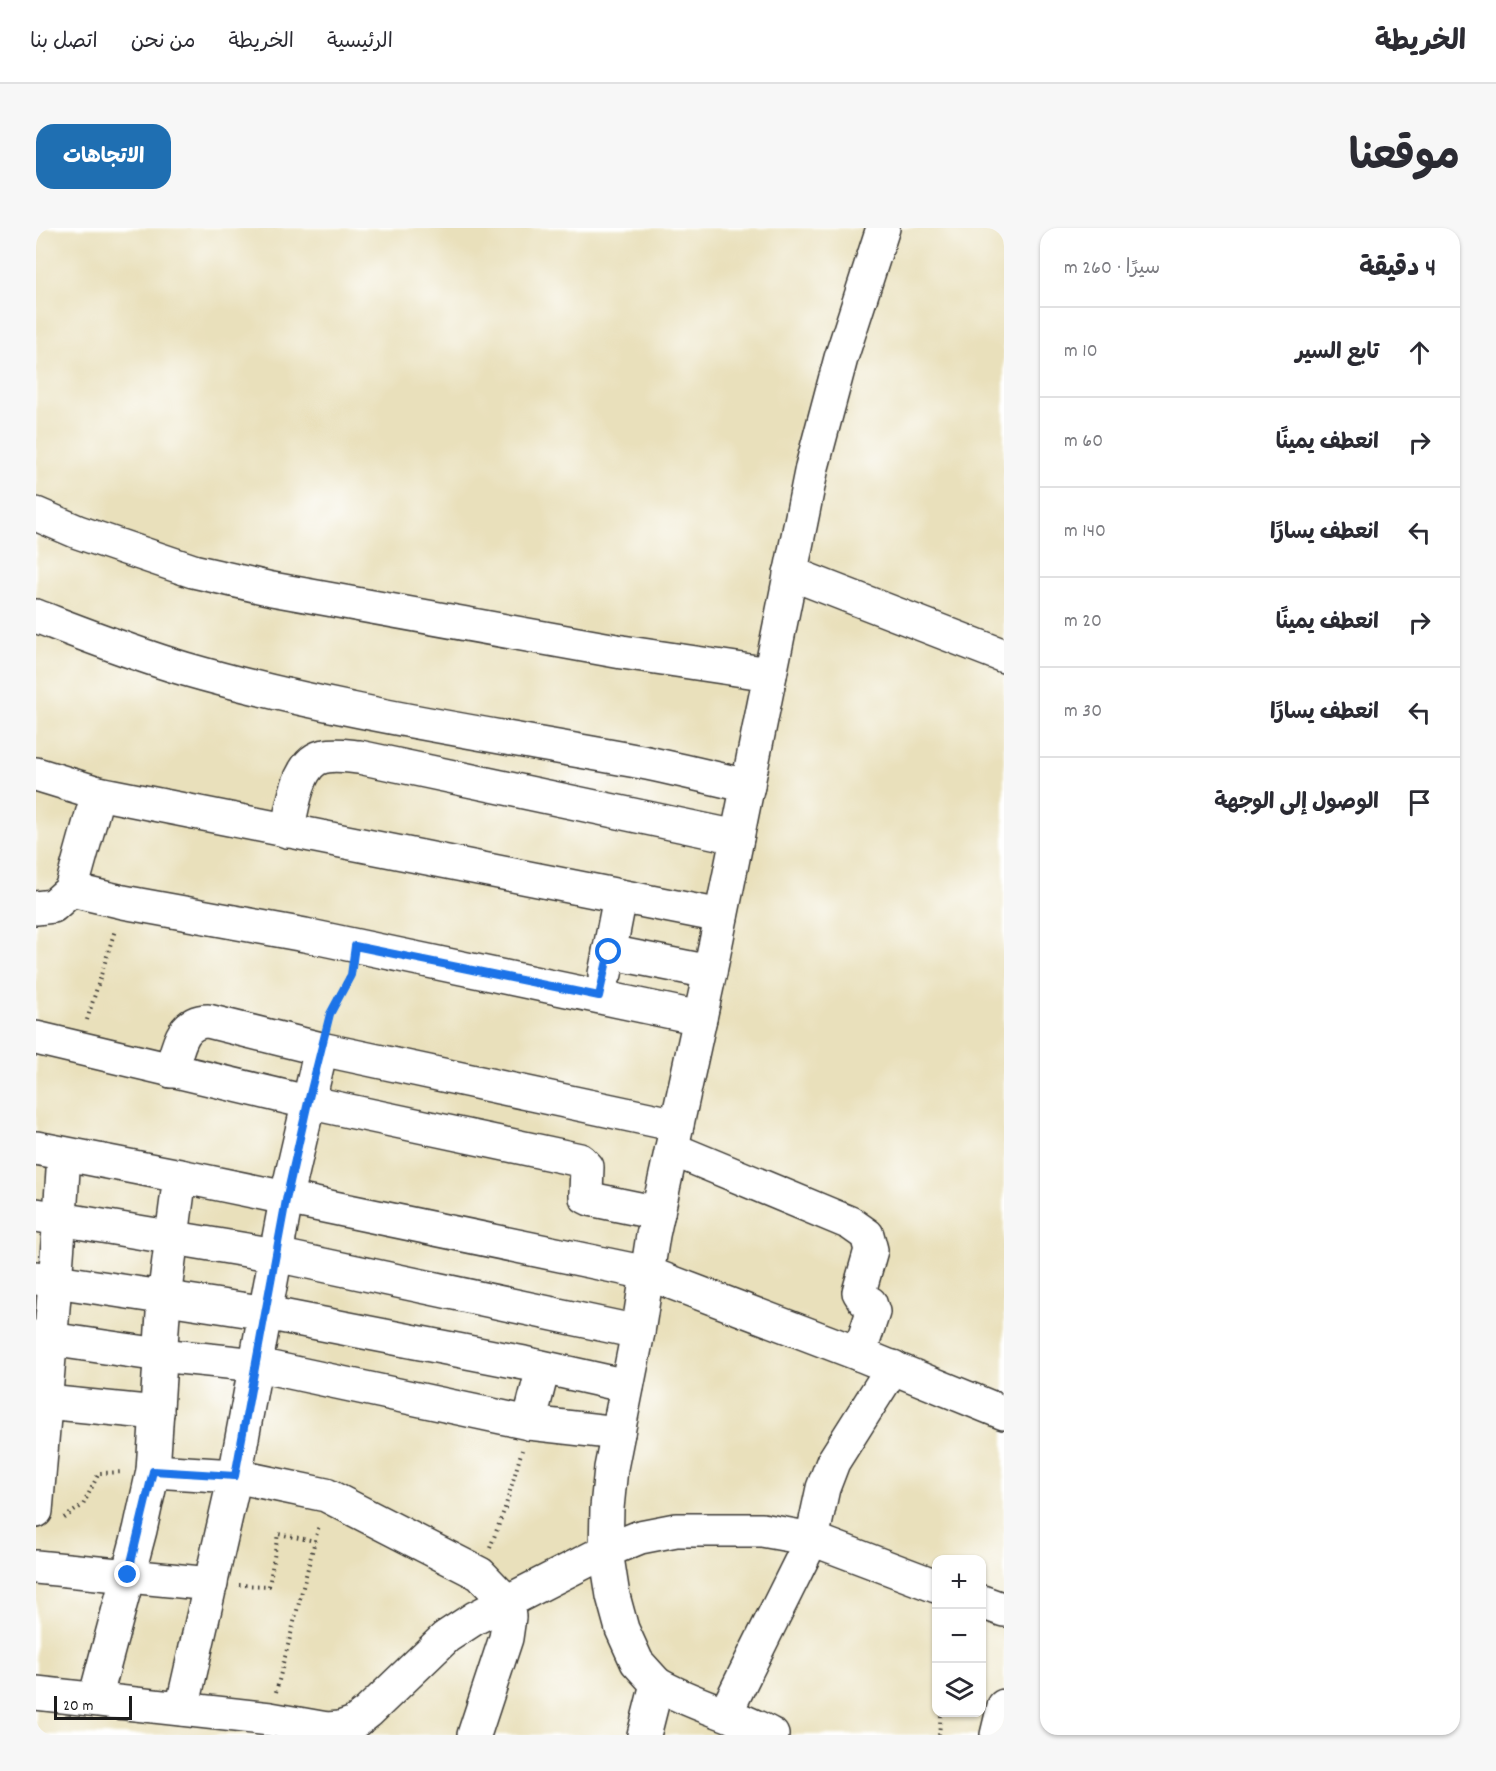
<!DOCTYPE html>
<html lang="ar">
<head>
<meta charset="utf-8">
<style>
  :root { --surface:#fff; --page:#f7f7f7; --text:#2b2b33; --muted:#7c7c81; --line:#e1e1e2; --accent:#1f6fb2 }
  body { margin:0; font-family:Dekko,"Playpen Sans Arabic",sans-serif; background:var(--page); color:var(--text); direction:rtl }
  .controls { position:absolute; right:18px; bottom:18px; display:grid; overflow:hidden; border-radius:12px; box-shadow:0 2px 4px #0004 }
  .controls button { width:54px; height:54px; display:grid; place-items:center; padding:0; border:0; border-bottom:2px solid var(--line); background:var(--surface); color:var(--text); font:30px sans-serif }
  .scale { position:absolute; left:18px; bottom:15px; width:78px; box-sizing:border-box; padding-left:6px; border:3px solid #1c1c1c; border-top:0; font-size:16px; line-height:21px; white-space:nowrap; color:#1c1c1c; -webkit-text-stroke:4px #fff; paint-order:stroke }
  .stop { position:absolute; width:18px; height:18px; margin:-14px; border:4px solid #1a73e8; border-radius:50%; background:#fff }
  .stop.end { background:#1a73e8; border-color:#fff; box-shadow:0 2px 6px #0008 }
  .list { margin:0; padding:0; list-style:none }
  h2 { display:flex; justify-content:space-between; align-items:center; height:78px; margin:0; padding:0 24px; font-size:26px }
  h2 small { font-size:20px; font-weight:400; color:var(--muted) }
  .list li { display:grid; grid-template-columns:39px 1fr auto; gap:18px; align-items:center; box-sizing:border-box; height:90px; padding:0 24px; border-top:2px solid var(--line) }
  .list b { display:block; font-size:22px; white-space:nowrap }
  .list em { font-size:20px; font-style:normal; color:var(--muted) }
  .icon { flex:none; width:33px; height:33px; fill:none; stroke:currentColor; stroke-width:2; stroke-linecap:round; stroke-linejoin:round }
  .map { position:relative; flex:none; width:968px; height:1507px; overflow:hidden; direction:ltr; border-radius:18px }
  header { display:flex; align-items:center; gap:36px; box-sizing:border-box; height:84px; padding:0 30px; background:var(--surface); border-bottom:2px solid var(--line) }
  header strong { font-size:28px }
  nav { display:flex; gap:33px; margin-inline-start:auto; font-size:21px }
  .intro { display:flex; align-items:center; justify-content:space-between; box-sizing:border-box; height:144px; padding:0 36px }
  h1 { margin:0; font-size:42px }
  .button { padding:15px 27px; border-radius:18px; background:var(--accent); color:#fff; font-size:21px; font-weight:700 }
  main { display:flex; gap:36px; padding:0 36px }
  aside { flex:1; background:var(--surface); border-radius:18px; box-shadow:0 2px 4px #0004 }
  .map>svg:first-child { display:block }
</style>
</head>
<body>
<header>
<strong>الخريطة</strong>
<nav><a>الرئيسية</a><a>الخريطة</a><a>من نحن</a><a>اتصل بنا</a></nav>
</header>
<div class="intro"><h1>موقعنا</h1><a class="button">الاتجاهات</a></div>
<main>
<aside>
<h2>4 دقيقة<small>سيرًا · 260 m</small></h2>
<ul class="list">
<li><svg class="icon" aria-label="ahead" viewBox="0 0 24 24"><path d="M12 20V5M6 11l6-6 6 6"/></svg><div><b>تابع السير</b></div><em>10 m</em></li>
<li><svg class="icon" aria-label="right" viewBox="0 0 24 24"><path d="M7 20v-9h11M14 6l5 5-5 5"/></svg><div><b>انعطف يمينًا</b></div><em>60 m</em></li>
<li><svg class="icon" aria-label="left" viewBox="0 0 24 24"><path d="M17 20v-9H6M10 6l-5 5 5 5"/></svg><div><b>انعطف يسارًا</b></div><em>140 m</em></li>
<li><svg class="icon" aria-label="right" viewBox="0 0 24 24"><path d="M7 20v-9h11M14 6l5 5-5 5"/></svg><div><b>انعطف يمينًا</b></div><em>20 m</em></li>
<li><svg class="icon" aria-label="left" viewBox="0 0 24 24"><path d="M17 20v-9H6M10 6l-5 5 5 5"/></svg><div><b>انعطف يسارًا</b></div><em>30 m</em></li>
<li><svg class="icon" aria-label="arrive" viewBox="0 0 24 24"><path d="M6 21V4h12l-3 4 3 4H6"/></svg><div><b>الوصول إلى الوجهة</b></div></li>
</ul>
</aside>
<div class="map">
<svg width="968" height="1507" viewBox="0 0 968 1507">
  <rect width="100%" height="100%" fill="#fff"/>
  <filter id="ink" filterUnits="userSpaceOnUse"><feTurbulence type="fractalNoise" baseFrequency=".0167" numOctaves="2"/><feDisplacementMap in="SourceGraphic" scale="12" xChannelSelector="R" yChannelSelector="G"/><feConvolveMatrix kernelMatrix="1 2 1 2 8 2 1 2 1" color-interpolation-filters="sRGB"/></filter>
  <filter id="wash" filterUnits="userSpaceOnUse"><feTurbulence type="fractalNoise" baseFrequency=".008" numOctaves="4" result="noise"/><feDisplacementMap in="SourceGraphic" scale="24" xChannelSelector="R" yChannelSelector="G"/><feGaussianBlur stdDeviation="1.35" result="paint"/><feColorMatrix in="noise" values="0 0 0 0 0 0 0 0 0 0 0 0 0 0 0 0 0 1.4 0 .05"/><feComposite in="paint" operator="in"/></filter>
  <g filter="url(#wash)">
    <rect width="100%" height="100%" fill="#e9e0bb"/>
  </g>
  <g filter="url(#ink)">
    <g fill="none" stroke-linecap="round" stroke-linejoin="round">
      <defs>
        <g id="minor">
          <polyline points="0,286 42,304 157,343 236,361 586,424 734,446"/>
          <polyline points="754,345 968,428"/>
          <path d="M0 388C50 407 98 426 149 441 298 484 454 506 606 534 641 541 677 550 712 558"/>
          <polyline points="0,546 62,565 35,662 87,674 269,707 664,790"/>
          <polyline points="62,565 685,688"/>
          <path d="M251 603C257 580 261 531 290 528 300 526 312 528 323 529L701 609"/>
          <polyline points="0,680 17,678 35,662"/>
          <polyline points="573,724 674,744"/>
          <polyline points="569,746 584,669"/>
          <polyline points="0,810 271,874 544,932 551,939 550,965 550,969 554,971 622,985"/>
          <path d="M135 843C142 821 144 793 172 793L285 821 641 897"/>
          <polyline points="0,920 144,948 128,1070 117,1243 104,1302 59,1471"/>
          <polyline points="636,921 814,995 831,1007 835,1022 823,1064 828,1072 834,1075 837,1084 823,1126"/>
          <polyline points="144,948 611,1045 823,1126 968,1185"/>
          <polyline points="0,987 240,1027 602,1104"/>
          <polyline points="0,1050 230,1085 488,1135 591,1158"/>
          <polyline points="0,1109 124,1127 221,1137 493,1195 582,1205"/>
          <polyline points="0,1173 121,1185"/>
          <polyline points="493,1195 507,1140"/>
          <polyline points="117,1243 199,1248 290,1267 444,1346 471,1374 473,1389 470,1410 438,1507"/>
          <path d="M0 1283C10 1164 21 1045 28 926"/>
          <polyline points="0,1339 175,1356"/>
          <polyline points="946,1374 968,1382"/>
          <polyline points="621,1456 601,1434 586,1401 577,1368 570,1323 571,1280 575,1240 602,1104 617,1007 674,744 776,239 805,130 847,0"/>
          <polyline points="0,1465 234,1491 291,1501 304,1500 318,1495 332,1484 410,1409 439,1390 570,1323 604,1309 640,1302 726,1302 776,1311 900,1358"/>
          <polyline points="146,1481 199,1248 250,972 285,821"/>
          <polyline points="690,1484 776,1311 787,1260 797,1234 857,1139"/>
          <path d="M608 1507 621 1456C657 1477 699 1486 736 1507"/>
          <polyline points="961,1507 968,1478"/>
        </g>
      </defs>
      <use href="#minor" stroke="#3b3934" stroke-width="36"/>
      <g stroke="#3b3934" stroke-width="4" stroke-dasharray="1.5 4.5" stroke-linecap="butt">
        <polyline points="51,792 79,702"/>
        <polyline points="292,794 294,786 315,744"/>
        <polyline points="28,1290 47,1277 63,1245 87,1244"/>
        <polyline points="454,1320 469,1280 486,1222"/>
        <polyline points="203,1357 233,1358 242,1306 279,1313"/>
        <polyline points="240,1464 283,1297"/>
        <polyline points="903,1507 905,1484"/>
      </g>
      <use href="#minor" stroke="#fff" stroke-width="33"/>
    </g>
  </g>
  <g fill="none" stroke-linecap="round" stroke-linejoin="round" filter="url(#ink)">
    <polyline stroke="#1a73e8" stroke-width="8" points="92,1347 117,1243 199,1248 250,972 272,874 294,786 315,747 319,718 563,768 573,724"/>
  </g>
</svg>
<div class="controls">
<button>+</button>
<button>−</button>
<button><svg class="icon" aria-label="layers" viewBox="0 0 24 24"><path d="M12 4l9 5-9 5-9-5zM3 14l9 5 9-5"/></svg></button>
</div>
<div class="scale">20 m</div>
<div class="stop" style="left:573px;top:724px"></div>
<div class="stop end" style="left:92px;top:1347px"></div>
</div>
</main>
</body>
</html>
